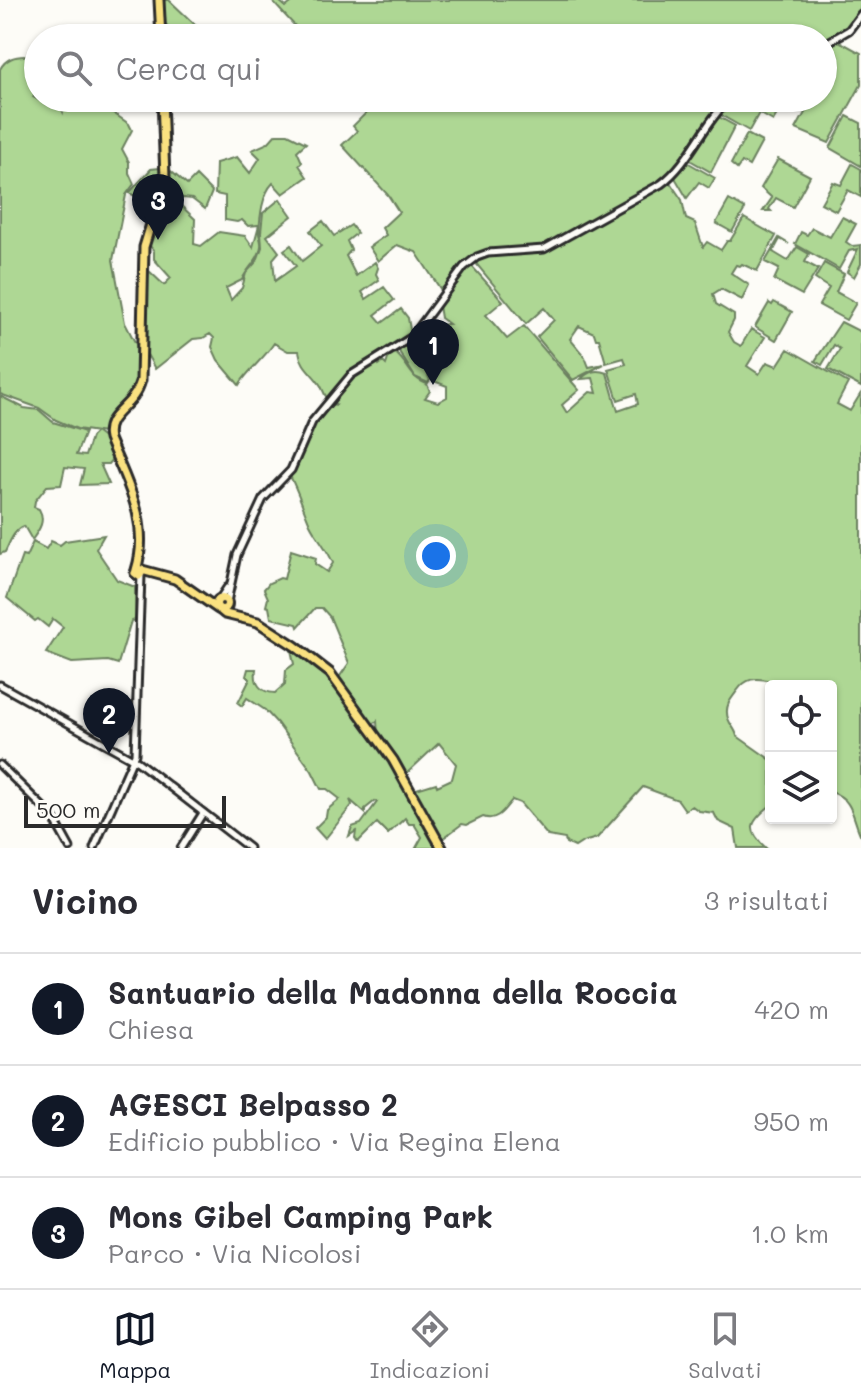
<!DOCTYPE html>
<html lang="it">
<head>
<meta charset="utf-8">
<style>
  :root { --surface:#fff; --page:#f7f7f7; --text:#2b2b33; --muted:#7c7c81; --line:#e1e1e2; --accent:#111827 }
  body { margin:0; font-family:Mali,sans-serif; background:var(--page); color:var(--text) }
  .controls { position:absolute; right:24px; bottom:24px; display:grid; overflow:hidden; border-radius:8px; box-shadow:0 2px 6px #0004 }
  .controls button { width:72px; height:72px; display:grid; place-items:center; padding:0; border:0; border-bottom:2px solid var(--line); background:var(--surface); color:var(--text); font:40px sans-serif }
  .scale { position:absolute; left:24px; bottom:20px; width:202px; box-sizing:border-box; padding-left:8px; border:4px solid #2b2b2b; border-top:0; font-size:22px; line-height:28px; white-space:nowrap; color:#2b2b2b; -webkit-text-stroke:6px #fdfcf7; paint-order:stroke }
  .you { position:absolute; left:436px; top:556px; width:28px; height:28px; margin:-20px; border:6px solid #fff; border-radius:50%; background:#1a73e8; box-shadow:0 0 0 12px #1a73e833 }
  .badge { display:grid; place-items:center; width:52px; height:52px; border-radius:50%; background:var(--accent); color:#fff; font-size:26px; font-weight:700 }
  .pin { position:absolute; translate:-50% -66px; filter:drop-shadow(0 2px 4px #0008) }
  .pin::after { content:''; position:absolute; top:42px; width:28px; height:24px; background:inherit; clip-path:polygon(0 0,100% 0,50% 100%) }
  .list { margin:0; padding:0; list-style:none }
  h2 { display:flex; justify-content:space-between; align-items:center; height:104px; margin:0; padding:0 32px; font-size:34px }
  h2 small { font-size:26px; font-weight:400; color:var(--muted) }
  .list li { display:grid; grid-template-columns:52px 1fr auto; gap:24px; align-items:center; box-sizing:border-box; height:112px; padding:0 32px; border-top:2px solid var(--line) }
  .list b { display:block; font-size:30px; white-space:nowrap }
  .list p { margin:0; font-size:26px; white-space:nowrap; color:var(--muted) }
  .list em { font-size:26px; font-style:normal; color:var(--muted) }
  .icon { flex:none; width:44px; height:44px; fill:none; stroke:currentColor; stroke-width:2; stroke-linecap:round; stroke-linejoin:round }
  .map { position:relative; flex:none; width:861px; height:848px; overflow:hidden }
  .search { position:absolute; background:var(--surface); box-shadow:0 2px 6px #0004; left:24px; right:24px; top:24px; height:88px; display:flex; align-items:center; gap:20px; box-sizing:border-box; padding:0 28px; border-radius:44px; color:var(--muted); font-size:30px }
  .sheet { height:440px; background:var(--surface) }
  nav { display:flex; justify-content:space-around; align-items:center; box-sizing:border-box; height:112px; border-top:2px solid var(--line); background:var(--surface); font-size:22px; color:var(--muted) }
  nav a { display:grid; justify-items:center; gap:4px }
  nav .on { color:var(--accent) }
  .map>svg:first-child { display:block }
</style>
</head>
<body>
<div class="map">
<svg width="861" height="848" viewBox="0 0 861 848">
  <rect width="100%" height="100%" fill="#fdfcf7"/>
  <filter id="ink" filterUnits="userSpaceOnUse"><feTurbulence type="fractalNoise" baseFrequency=".0125" numOctaves="2"/><feDisplacementMap in="SourceGraphic" scale="16" xChannelSelector="R" yChannelSelector="G"/><feConvolveMatrix kernelMatrix="1 2 1 2 8 2 1 2 1" color-interpolation-filters="sRGB"/></filter>
  <g filter="url(#ink)">
    <g fill="#aed794" stroke="#6c8160" stroke-width="2">
      <polygon points="161,0 169,0 209,38 181,38 162,21"/>
      <path d="M271 0H278L286 7 295 0H861C861 24 841 32 823 43V38H306Z"/>
      <polygon points="837,40 861,53 861,85 829,143 796,129 812,100 823,98 823,71 831,57 823,51 823,47"/>
      <path d="M38 54 35 67 38 69V86L33 97 47 104 58 101 63 112 64 105 76 98H108L109 110 129 124 132 130 122 149 129 162V173L134 184 126 195 113 260 125 323 139 350 138 383 122 408 105 422V433L77 429 56 420 39 408 0 394V69C10 51 26 59 38 54Z"/>
      <polygon points="361,98 728,98 677,167 661,183 548,246 534,250 478,254 443,293 416,252 397,245 378,261 369,247 386,235 382,228 399,212 388,195 342,145 357,131 353,126 368,111 367,105"/>
      <polygon points="734,98 772,98 783,104 773,121 759,113 749,131 719,114"/>
      <polygon points="717,116 735,126 711,172 688,159"/>
      <polygon points="847,116 861,123 861,166 830,148"/>
      <path d="M276 134H288L306 143 297 151 302 162 299 165 307 177 283 194 273 183C262 194 260 217 259 233 259 237 262 241 261 246 260 259 247 268 242 280L226 288 231 300 242 288 246 273 257 261 262 247 261 232 263 213 280 199 292 216 267 236 279 252 273 259 275 281 296 266 284 250 291 245 302 261 321 246 310 231 323 221 334 236 351 225 357 233 347 241 351 250 346 256 356 276 375 262 378 268 376 274 379 280 362 292 366 299 384 287 394 300 375 315 382 323 401 309 408 318 411 335 393 348 357 367 327 398C324 394 323 390 321 386 313 373 301 367 299 351H288L274 343C264 359 249 369 239 385L218 360 212 347 214 338 210 334 203 338 193 339 155 369 144 349 147 269 164 285 171 278 154 259V251L147 242 158 207 176 213 175 208 160 202 166 167 187 185 196 176 212 192 205 209 192 199 183 198 177 202 195 219 194 244 201 246 219 232 245 236 253 247 259 225 248 226 242 220 237 222 225 220V196L215 194 216 163 237 157 250 173 260 158 252 150 268 143Z"/>
      <polygon points="747,134 762,142 749,166 742,162 737,169 731,164"/>
      <polygon points="778,159 810,176 793,207 776,198 769,209 771,211 763,211 772,198 761,188"/>
      <polygon points="687,162 715,178 709,188 699,182 687,198 674,176"/>
      <polygon points="852,164 861,169 861,197 848,190 836,211 821,203 833,182 841,185"/>
      <polygon points="164,165 163,178 155,206 129,193 151,169 160,168"/>
      <path d="M669 181 682 200 686 219 695 223 703 247 707 242 721 250 727 241H730L744 218 776 236 757 271 742 264 740 266 736 265 731 273 749 285 742 300 721 289 713 294 716 304 734 315V320L728 332 734 342 741 346 751 329 765 337 747 366 759 374 767 362 777 366 788 349 848 383 837 404 850 411 861 393V836C852 818 854 799 831 792V686H789C782 681 779 682 771 681 755 677 746 678 737 691 732 698 726 704 727 713 727 723 735 727 737 736L771 760V805C751 821 745 829 766 848H738L735 829 718 821 714 813 699 811 692 806 685 810 678 800 643 787 597 838 583 842 575 847 566 843 565 839 548 836 520 803 512 800C504 810 497 822 483 817L467 825 462 824 442 839 413 790 436 783 437 786 452 779 456 764 439 743 405 775 378 735 377 721 372 725 338 679 349 663 330 617 322 608H315L298 627 297 624 271 618 269 607 266 606 268 598 264 589 269 583 280 578 284 579 291 550 316 558 315 564 327 572 333 563C327 548 317 538 310 524 303 508 298 491 290 476L296 466 314 423 329 404 337 405 331 401 357 374 377 361 379 365 383 362 386 365 389 356 395 353C408 362 409 378 427 384L430 391 425 398 438 402 447 397V386L431 380 414 338 416 336 430 349 433 345 438 325 449 324 441 318 439 306 470 264 503 301 486 315 507 339 524 326 579 390 562 405 567 413 590 392 597 393 593 378 581 379C589 371 596 369 607 373L618 411 638 404 636 394 618 400 608 369 626 364 624 358 606 363 599 339H596L594 333 579 326 570 339 585 357 589 367 604 364 573 380 537 337 554 320 544 308 526 324 474 261 490 255 547 251Z"/>
      <polygon points="729,200 745,209 732,232 716,223"/>
      <polygon points="842,217 856,224 846,242 852,246 861,245 861,264 854,277 847,272 858,249 849,251 839,269 795,244 801,232 807,235 812,228 830,237"/>
      <polygon points="779,238 789,244 780,239 773,252 788,261 797,247 809,254 805,262 818,269 802,295 774,280 779,269 765,262"/>
      <polygon points="824,263 844,274 836,292 856,303 846,320 819,305 829,288 815,279"/>
      <polygon points="774,302 792,312 776,340 755,327 769,303 772,305"/>
      <polygon points="841,322 861,332 861,387 828,369 840,349 834,345 822,365 815,361"/>
      <polygon points="411,342 415,346 430,380 428,383 415,377 400,353 399,350"/>
      <path d="M0 396 24 408 39 410 53 422 85 432 76 455 85 456 91 437 96 432 106 440 114 457 108 464H100L109 484 80 485 84 469 65 467 61 485 47 486 35 501 34 507 39 509C46 521 39 530 32 540L24 526C13 531 10 542 5 552L0 554Z"/>
      <polygon points="104,535 96,549 117,580 135,587 136,620 131,621 118,664 108,661 72,663 46,653 63,627 53,619 48,627 38,619 35,621 7,598 22,556 26,557 33,542 46,549 51,541 60,545 65,541"/>
      <path d="M290 645 322 668 390 759 440 848H416L422 837 414 824H409L405 818 388 834 377 823 358 842 355 838 356 831 349 836 352 827 361 824 377 802 375 801 365 809V813L350 800 352 805 349 809 325 839 315 828 326 817 327 810 340 799 327 789H321L312 771 277 723 265 710 247 698 242 706 238 703 250 679 246 676 248 669H256C254 684 260 692 275 693L285 684 286 670 294 664Z"/>
    </g>
    <g fill="none" stroke-linecap="round" stroke-linejoin="round">
      <defs>
        <g id="minor">
          <polyline points="823,45 849,30 861,14"/>
          <polyline points="219,600 227,588"/>
          <path d="M227 602 237 555 263 499 291 470 312 422 351 375 412 337 464 267 477 257 488 253 544 249 661 184C691 162 703 123 731 98"/>
          <polyline points="0,685 138,762 249,848"/>
          <polyline points="0,765 53,817 70,848"/>
          <polyline points="94,848 135,754 141,575"/>
          <polyline points="181,848 203,813"/>
        </g>
        <g id="major">
          <polyline points="159,0 161,38"/>
          <polygon points="139,569 142,572 139,576 135,573"/>
          <path d="M136 570C151 523 126 481 109 439 103 413 134 409 141 380L144 247 165 178 162 98"/>
          <polyline points="142,570 175,579 218,609"/>
          <circle cx="222" cy="604" r="5.5"/>
          <polyline points="219,609 225,614 258,622 295,646 330,673 393,760 442,848"/>
        </g>
      </defs>
      <use href="#minor" stroke="#2b2b2b" stroke-width="11"/>
      <use href="#major" stroke="#2b2b2b" stroke-width="13"/>
      <use href="#minor" stroke="#fdfcf7" stroke-width="5"/>
      <use href="#major" stroke="#fae180" stroke-width="7"/>
    </g>
  </g>
</svg>
<div class="controls">
<button><svg class="icon" aria-label="locate" viewBox="0 0 24 24"><circle cx="12" cy="12" r="6"/><path d="M12 2v4M12 18v4M2 12h4M18 12h4"/></svg></button>
<button><svg class="icon" aria-label="layers" viewBox="0 0 24 24"><path d="M12 4l9 5-9 5-9-5zM3 14l9 5 9-5"/></svg></button>
</div>
<div class="scale">500 m</div>
<div class="you"></div>
<div class="pin badge" style="left:433px;top:385px">1</div>
<div class="pin badge" style="left:109px;top:754px">2</div>
<div class="pin badge" style="left:158px;top:240px">3</div>
<div class="search"><svg class="icon" aria-label="search" viewBox="0 0 24 24"><circle cx="10" cy="10" r="6"/><path d="M15 15l6 6"/></svg>Cerca qui</div>
</div>
<section class="sheet">
<h2>Vicino<small>3 risultati</small></h2>
<ul class="list">
<li><span class="badge">1</span><div><b>Santuario della Madonna della Roccia</b><p>Chiesa</p></div><em>420 m</em></li>
<li><span class="badge">2</span><div><b>AGESCI Belpasso 2</b><p>Edificio pubblico · Via Regina Elena</p></div><em>950 m</em></li>
<li><span class="badge">3</span><div><b>Mons Gibel Camping Park</b><p>Parco · Via Nicolosi</p></div><em>1.0 km</em></li>
</ul>
</section>
<nav>
<a class="on"><svg class="icon" aria-label="map" viewBox="0 0 24 24"><path d="M3 6l6-2 6 2 6-2v14l-6 2-6-2-6 2zM9 4v14M15 6v14"/></svg>Mappa</a>
<a><svg class="icon" aria-label="directions" viewBox="0 0 24 24"><path d="M12 3l9 9-9 9-9-9zM9 14v-3h6M13 9l2 2-2 2"/></svg>Indicazioni</a>
<a><svg class="icon" aria-label="saved" viewBox="0 0 24 24"><path d="M7 4h10v16l-5-4-5 4z"/></svg>Salvati</a>
</nav>
</body>
</html>
